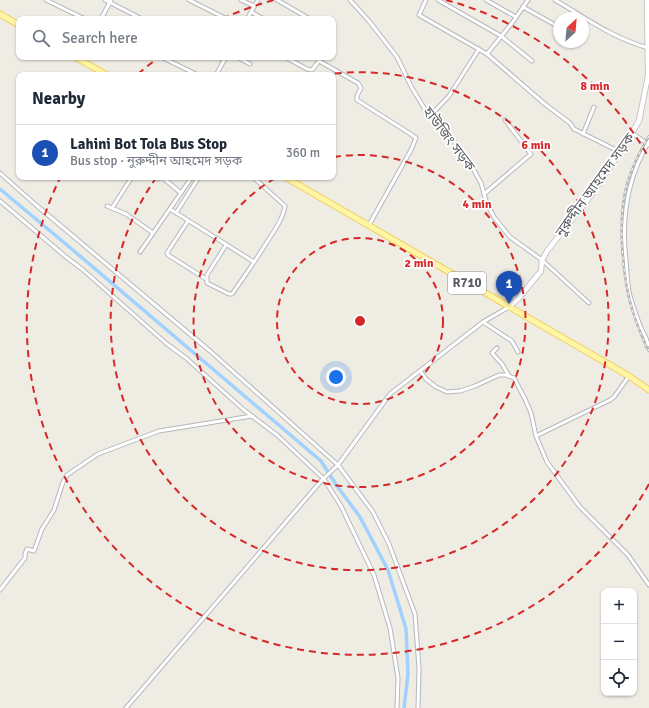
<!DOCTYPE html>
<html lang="en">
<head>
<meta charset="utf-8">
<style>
  :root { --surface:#fff; --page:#f6f6f7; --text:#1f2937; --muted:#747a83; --line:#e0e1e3; --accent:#d93025 }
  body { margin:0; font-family:Signika,"Noto Sans Bengali",sans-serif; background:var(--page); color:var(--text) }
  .controls { position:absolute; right:12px; bottom:12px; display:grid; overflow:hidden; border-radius:8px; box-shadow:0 1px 3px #0004 }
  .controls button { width:36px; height:36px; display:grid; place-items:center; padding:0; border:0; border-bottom:1px solid var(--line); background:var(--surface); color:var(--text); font:20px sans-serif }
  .compass { position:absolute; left:553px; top:12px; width:36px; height:36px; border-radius:50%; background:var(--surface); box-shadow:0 1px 3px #0004; rotate:26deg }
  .you { position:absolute; left:336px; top:377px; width:14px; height:14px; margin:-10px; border:3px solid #fff; border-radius:50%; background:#1a73e8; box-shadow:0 0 0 6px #1a73e833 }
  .badge { display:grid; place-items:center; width:26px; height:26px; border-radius:50%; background:var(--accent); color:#fff; font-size:13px; font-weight:700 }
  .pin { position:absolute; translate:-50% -33px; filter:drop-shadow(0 1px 2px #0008) }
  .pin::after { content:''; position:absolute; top:21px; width:14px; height:12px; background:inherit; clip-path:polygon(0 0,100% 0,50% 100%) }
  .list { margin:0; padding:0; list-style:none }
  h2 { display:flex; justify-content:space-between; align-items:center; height:52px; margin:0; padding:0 16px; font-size:17px }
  h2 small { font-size:13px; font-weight:400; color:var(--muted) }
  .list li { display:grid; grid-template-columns:26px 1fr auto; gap:12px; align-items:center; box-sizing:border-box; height:56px; padding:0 16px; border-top:1px solid var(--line) }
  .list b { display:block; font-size:15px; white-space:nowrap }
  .list p { margin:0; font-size:13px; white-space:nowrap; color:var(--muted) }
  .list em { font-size:13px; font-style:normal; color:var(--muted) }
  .icon { flex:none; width:22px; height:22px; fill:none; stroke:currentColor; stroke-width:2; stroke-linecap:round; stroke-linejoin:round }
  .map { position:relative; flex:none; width:649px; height:708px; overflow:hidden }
  .search { position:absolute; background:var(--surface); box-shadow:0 1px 3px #0004; left:16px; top:16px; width:320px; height:44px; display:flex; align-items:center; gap:10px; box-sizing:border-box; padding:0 14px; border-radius:8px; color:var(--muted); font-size:15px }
  .panel { position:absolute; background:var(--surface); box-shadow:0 1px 3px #0004; left:16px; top:72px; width:320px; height:108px; border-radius:8px }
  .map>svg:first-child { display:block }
</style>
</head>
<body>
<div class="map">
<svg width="649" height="708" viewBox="0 0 649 708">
  <rect width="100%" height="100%" fill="#eeece3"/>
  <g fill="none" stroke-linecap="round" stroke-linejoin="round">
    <polyline stroke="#a1d2ff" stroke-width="3.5" points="0,189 67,245 321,461 337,486 360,517 388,570 406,629 408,674 404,708"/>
    <defs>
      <g id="street">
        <polyline points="46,0 85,19"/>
        <polyline points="105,0 142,19"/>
        <polyline points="189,0 227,19"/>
        <polyline points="241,0 254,6"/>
        <polyline points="277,0 310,19"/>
        <polyline points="350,0 369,21 397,57 412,88 426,111 453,140 470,163 481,183 487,204 494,217 510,237 542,260 589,303"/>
        <polyline points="426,0 419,15 487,54 546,105 570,123 574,129 620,152"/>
        <polyline points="438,0 501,36 532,61"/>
        <polyline points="486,0 516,17"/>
        <path d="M555 0C586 18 614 39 649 48"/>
        <polyline points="523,7 559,27"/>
        <polyline points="251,12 264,19"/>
        <polyline points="101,19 111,0"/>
        <polyline points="247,19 258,0"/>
        <polyline points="487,54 512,23 528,0"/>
        <polyline points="161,57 198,75"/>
        <polyline points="218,57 224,60"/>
        <polyline points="237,57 250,64"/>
        <polyline points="285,57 307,69 312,70 319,61 321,57"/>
        <polyline points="319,61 358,83 361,88 357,96 357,100 409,133 416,138 411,150 369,225"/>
        <polyline points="216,75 226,57"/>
        <polyline points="431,115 449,96 479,49"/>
        <polyline points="632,133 649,145"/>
        <polyline points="583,134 594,107"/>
        <path d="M649 141C627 179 621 217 626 259 627 271 627 284 630 296 633 306 637 318 641 328 644 334 647 338 648 345L649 344"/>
        <polyline points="0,173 36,205 210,351 338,465 373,512 389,544 415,614 419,668 418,708"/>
        <polyline points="156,177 158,179 161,177 163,178 181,193"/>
        <polyline points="484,194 531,154 505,120"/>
        <polyline points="0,201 66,257 82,269 167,344 186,358 244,410 277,435 324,479 341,506 374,575 390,628 398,678 397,708"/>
        <polyline points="107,206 126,214 153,233"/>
        <polyline points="112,208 132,177"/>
        <polyline points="170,209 254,262"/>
        <polyline points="176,213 199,177"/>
        <polyline points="188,221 167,253 168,255 206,279"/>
        <path d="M226 245 207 275V283L229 294H232C244 277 256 260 267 242 274 231 283 219 285 206L253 177"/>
        <polyline points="140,252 192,177"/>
        <polyline points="483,322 512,341 518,352"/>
        <polyline points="497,348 492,353 502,364 509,376"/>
        <polyline points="420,371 426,379 436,387 447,392 460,391 475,386 499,375 506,375 514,378 525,399 531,413 536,436 547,462 580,507 628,555 649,585"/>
        <polyline points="536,436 610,400 614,397 629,376"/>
        <polyline points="0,590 25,558 25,554 27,549 34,551 42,529 54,510 63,482 67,475 98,454 159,431 252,416"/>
        <polyline points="126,708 322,480 338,465 390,394 483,322 509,307"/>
      </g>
      <polyline id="secondary" points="509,307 518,299 541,271 542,260 547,251 589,198 620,152 639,121 648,76 647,0"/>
      <g id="primary">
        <polyline points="0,14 19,25"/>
        <polyline points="75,57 107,75"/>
        <polyline points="285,177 629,376 649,390"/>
      </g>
    </defs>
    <use href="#street" stroke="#b5b8bd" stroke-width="5"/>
    <use href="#secondary" stroke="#b6b9bf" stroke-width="6"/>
    <use href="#primary" stroke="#f2ce58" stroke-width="7"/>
    <use href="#street" stroke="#fff" stroke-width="3"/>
    <use href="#secondary" stroke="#fff" stroke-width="4.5"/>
    <use href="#primary" stroke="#fff5a6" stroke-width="5"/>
    <defs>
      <path id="rail" d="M649 136C640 151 632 167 627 184 617 220 622 279 634 315 637 325 642 336 646 346L649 351"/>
    </defs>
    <use href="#rail" stroke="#b4b5b5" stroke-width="2.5"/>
    <use href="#rail" stroke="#fff" stroke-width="1" stroke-dasharray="3" stroke-linecap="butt"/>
  </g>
  <g fill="none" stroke="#d62828" stroke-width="2" stroke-dasharray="7 5">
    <circle cx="360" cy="321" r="83"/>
    <path d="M334 157A166 166 0 1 1 277 177"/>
    <path d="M323 75A249 249 0 1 1 156 178"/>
    <path d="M649 484A332 332 0 0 1 60 178M138 74A332 332 0 0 1 158 58M222 19A332 332 0 0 1 274 0M446 0A332 332 0 0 1 649 158"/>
  </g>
  <g text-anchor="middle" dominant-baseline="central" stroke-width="3.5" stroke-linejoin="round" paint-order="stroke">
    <rect fill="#fff" stroke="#8c8e92" stroke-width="1" x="448" y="272" width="38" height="22" rx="3"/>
    <g font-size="13" font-weight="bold" fill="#5b5e64">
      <text x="467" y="283">R710</text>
    </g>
    <g font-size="14" fill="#5b5e64" stroke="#fff">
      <text transform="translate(449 139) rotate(53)">হাউজিং সড়ক</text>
      <text transform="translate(595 185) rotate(-54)">নুরুদ্দীন আহমেদ সড়ক</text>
    </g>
  </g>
  <circle cx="360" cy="321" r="6" fill="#d62828" stroke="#fff" stroke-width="2"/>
  <g font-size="12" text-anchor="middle" font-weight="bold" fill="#d62828" stroke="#fff" stroke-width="3.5" stroke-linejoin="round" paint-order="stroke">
    <text x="595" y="90">8 min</text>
    <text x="536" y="149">6 min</text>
    <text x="477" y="208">4 min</text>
    <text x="419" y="267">2 min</text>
  </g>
</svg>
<div class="controls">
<button>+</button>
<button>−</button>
<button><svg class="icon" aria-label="locate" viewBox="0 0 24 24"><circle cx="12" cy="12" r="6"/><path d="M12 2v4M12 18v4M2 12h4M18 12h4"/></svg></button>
</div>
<svg class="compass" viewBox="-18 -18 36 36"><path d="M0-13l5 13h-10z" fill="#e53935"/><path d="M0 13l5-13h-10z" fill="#747a83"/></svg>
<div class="you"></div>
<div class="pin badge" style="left:509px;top:304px;background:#1a4fb4">1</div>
<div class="search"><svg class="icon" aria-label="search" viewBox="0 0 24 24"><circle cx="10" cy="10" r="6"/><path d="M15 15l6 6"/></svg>Search here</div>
<section class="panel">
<h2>Nearby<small></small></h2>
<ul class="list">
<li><span class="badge" style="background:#1a4fb4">1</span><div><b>Lahini Bot Tola Bus Stop</b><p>Bus stop · নুরুদ্দীন আহমেদ সড়ক</p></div><em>360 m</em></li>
</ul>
</section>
</div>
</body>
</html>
